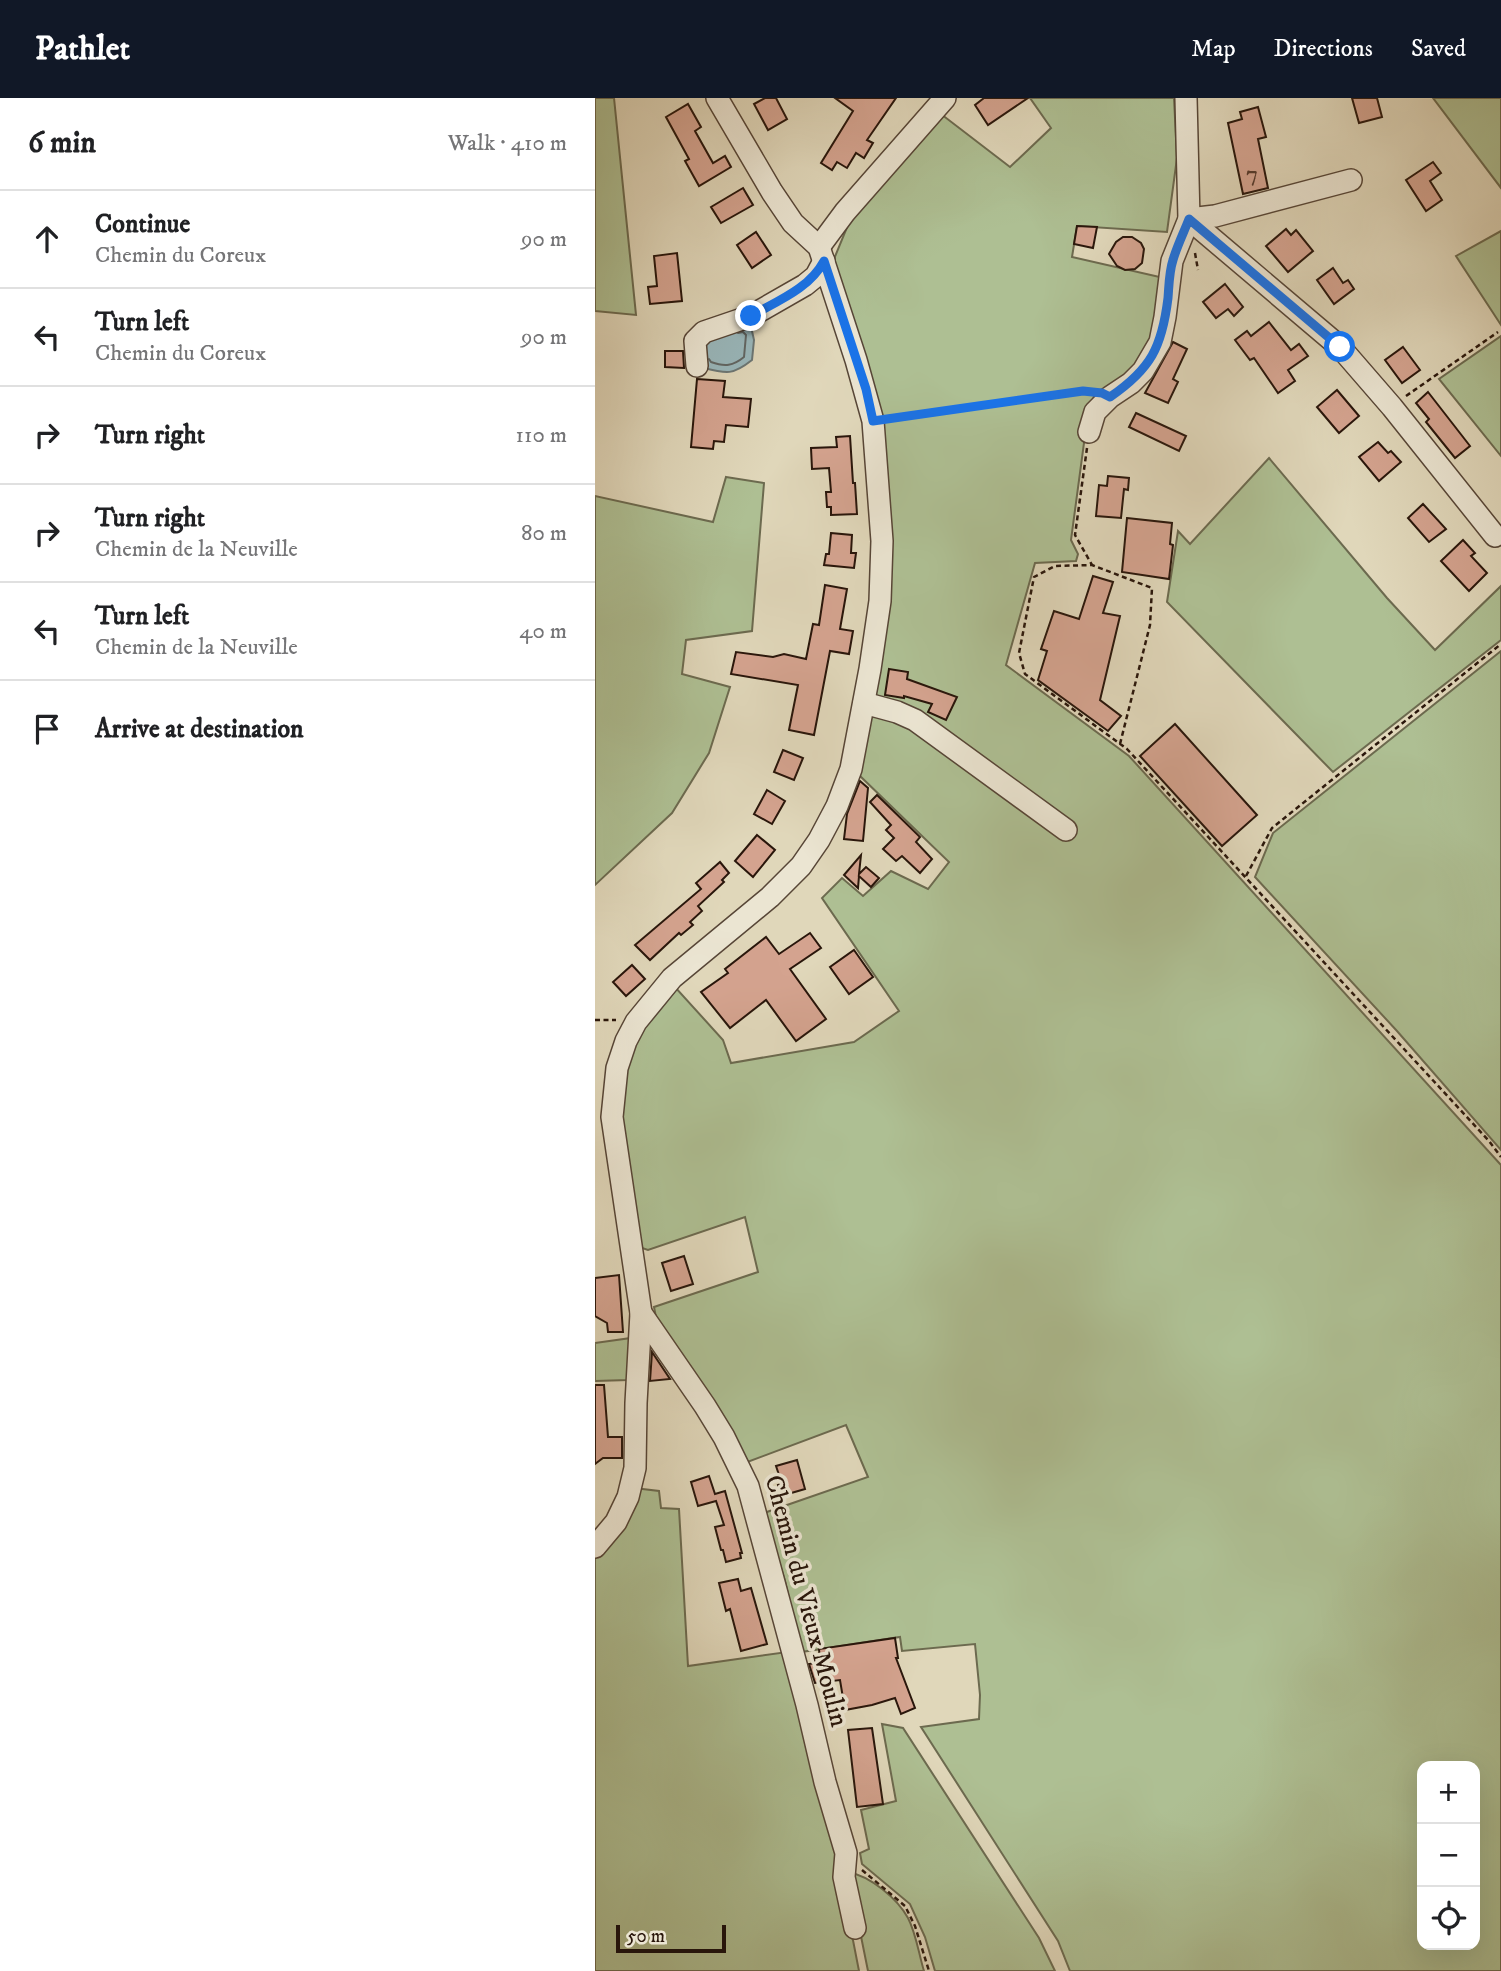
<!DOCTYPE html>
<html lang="en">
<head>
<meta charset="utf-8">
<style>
  :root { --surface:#fff; --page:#f6f6f6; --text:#202124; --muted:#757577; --line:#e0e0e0; --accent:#111827 }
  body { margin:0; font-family:"IM FELL DW Pica",serif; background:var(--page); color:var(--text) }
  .controls { position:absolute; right:21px; bottom:21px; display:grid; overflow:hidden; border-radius:14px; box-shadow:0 7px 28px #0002 }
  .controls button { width:63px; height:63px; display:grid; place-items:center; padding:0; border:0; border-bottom:2px solid var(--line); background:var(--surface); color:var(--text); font:35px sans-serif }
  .scale { position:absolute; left:21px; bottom:18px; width:110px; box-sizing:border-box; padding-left:7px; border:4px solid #29160b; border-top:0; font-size:19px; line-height:24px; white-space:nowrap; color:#29160b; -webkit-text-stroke:5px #ebe5d2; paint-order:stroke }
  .stop { position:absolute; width:21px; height:21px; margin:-16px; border:5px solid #1a73e8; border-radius:50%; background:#fff }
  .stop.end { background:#1a73e8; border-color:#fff; box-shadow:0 2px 7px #0008 }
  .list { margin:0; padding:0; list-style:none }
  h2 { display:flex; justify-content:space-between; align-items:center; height:91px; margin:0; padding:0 28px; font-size:30px }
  h2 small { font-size:23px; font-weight:400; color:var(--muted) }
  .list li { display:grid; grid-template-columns:46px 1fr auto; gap:21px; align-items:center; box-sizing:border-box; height:98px; padding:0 28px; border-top:2px solid var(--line) }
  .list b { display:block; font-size:26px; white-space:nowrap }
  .list p { margin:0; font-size:23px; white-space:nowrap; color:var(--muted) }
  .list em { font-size:23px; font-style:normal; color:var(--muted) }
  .icon { flex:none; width:38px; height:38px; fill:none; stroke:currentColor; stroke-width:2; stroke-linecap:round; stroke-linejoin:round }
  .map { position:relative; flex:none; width:906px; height:1873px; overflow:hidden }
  header { display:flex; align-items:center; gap:42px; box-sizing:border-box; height:98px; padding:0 35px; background:var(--accent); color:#fff }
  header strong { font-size:33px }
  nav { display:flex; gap:38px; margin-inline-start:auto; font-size:24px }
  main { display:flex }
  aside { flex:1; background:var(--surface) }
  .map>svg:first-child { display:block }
</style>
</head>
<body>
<header>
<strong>Pathlet</strong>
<nav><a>Map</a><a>Directions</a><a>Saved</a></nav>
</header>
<main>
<aside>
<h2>6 min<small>Walk · 410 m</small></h2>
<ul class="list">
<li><svg class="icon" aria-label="ahead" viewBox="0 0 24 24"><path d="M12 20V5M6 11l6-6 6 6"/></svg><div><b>Continue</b><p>Chemin du Coreux</p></div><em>90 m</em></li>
<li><svg class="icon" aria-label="left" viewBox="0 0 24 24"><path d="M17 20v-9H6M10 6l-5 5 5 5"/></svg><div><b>Turn left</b><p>Chemin du Coreux</p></div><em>90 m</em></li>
<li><svg class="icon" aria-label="right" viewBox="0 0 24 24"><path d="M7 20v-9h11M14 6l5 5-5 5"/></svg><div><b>Turn right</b></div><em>110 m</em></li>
<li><svg class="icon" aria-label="right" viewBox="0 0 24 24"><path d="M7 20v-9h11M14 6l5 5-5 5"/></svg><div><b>Turn right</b><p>Chemin de la Neuville</p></div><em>80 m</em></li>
<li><svg class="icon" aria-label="left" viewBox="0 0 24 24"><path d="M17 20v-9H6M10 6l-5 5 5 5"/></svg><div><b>Turn left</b><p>Chemin de la Neuville</p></div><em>40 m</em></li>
<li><svg class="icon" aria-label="arrive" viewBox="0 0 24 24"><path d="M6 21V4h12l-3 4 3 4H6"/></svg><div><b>Arrive at destination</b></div></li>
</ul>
</aside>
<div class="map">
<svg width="906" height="1873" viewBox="0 0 906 1873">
  <rect width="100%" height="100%" fill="#e0d7ba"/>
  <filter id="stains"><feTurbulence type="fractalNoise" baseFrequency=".00286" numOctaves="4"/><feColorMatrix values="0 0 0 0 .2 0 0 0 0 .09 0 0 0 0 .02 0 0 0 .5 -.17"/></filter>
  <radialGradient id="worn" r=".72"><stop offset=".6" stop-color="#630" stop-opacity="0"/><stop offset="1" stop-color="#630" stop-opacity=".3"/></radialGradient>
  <g fill="#aebf93" stroke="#6c6a4f" stroke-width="2" fill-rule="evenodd">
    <polygon points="0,0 19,0 41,217 0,213"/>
    <path d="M435 0H579L582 60 572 134 482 128 477 159 569 180 561 235 532 282 500 294 491 330 476 442 483 456 481 463 440 465 411 567 534 658 906 1067V1873H475L463 1843 326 1629 384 1621 385 1597 380 1546 307 1553 305 1539 206 1554 190 1483 169 1415 273 1379 251 1327 147 1366 62 1224 59 1209 163 1174 150 1119 53 1152 44 1149 25 1004 30 956 80 889 128 942 136 965 259 944 304 913 227 800 247 780 268 798 296 773 333 791 354 764 263 676 293 409 239 161 255 122 346 16 415 69 456 30ZM827 1668H880V1847H827Z"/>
    <polygon points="838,0 906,0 906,90"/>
    <polygon points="906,133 906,227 861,158"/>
    <polygon points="906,238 906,358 844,281"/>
    <polygon points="674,360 792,500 840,552 906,488 906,542 738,674 572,504 583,433 595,446"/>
    <polygon points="131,379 169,385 157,533 91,542 87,576 135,589 114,655 77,715 0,787 0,398 118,424"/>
    <polygon points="906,553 906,1052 802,933 660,779 678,735"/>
    <polygon points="36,1240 33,1282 0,1283 0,1245"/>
    <polygon points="39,1390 64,1393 66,1410 84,1411 93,1568 192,1554 245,1757 256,1832 264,1873 0,1873 0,1454"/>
    <polygon points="287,1626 308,1630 444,1840 460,1873 340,1873 330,1839 315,1806 267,1766 265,1755 274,1751 266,1712 301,1703"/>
    <path d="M253 1774C275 1778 302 1800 313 1820 321 1835 324 1857 329 1873H273Z"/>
  </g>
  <path fill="#99b7bb" stroke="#6c7775" stroke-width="2" d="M155 224 159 242 157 262C138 277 132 276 109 270L106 259 113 239Z"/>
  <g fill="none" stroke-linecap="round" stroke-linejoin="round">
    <path stroke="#616663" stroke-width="2" d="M114 261 116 264C130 269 138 268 149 259L151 237 148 234 143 235"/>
  </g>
  <g fill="#d4a38f" stroke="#29160b" stroke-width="2">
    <polygon points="170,0 181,0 192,21 173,32 159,6"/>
    <polygon points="240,0 301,0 272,42 278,45 269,60 261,55 252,70 242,64 237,72 226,65 258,13"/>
    <polygon points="389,0 433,0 393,27 380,7"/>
    <polygon points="757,0 782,0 787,19 764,25"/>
    <polygon points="93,6 106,29 100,33 118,65 130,58 136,69 104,88 90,63 94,61 71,19"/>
    <polygon points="663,9 671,39 663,41 673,90 648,96 633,25 647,21 645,14"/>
    <polygon points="838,64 846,75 835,83 847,102 831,113 811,82"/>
    <polygon points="148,90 158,107 126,125 116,109"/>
    <polygon points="482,128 502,129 498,150 479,146"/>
    <polygon points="691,131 696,137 701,132 718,153 693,174 671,148"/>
    <polygon points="161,134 176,157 157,170 142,147"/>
    <polygon points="528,139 537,139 546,145 549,151 547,165 540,171 530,172 522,168 514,156 521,144"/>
    <polygon points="82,155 87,203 55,206 53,189 62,188 59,158"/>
    <polygon points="738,170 748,185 753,182 759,191 739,206 722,182"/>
    <polygon points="630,186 648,209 639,218 633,211 621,220 608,204"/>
    <polygon points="674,224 696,252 704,246 713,258 693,272 700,283 683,295 659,260 655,262 640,242 652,233 656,238"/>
    <polygon points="578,244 592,251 578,281 583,284 573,305 550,295"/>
    <polygon points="808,249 825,272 807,285 790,262"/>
    <polygon points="70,253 88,253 89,270 70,269"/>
    <polygon points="102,281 130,283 128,299 156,301 153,329 131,327 129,344 119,343 118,351 96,349"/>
    <polygon points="742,292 764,318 744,335 722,309"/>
    <polygon points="833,294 875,348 860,360 831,324 834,321 821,305"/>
    <polygon points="541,315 591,338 584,353 534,329"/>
    <polygon points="255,338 258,385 260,385 262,416 236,417 236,409 232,409 231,394 236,394 234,370 217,371 216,350 242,349 241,339"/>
    <polygon points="783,344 793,355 796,353 806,364 784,383 764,359"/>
    <polygon points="513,378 534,380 533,392 529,391 526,420 501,418 504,387 512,388"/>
    <polygon points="828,406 851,431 834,444 813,420"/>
    <polygon points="532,420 577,425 575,446 578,447 574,481 527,474"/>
    <polygon points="236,435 257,437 256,455 261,455 259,470 229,467 231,456 234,456"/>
    <polygon points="868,442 880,455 876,458 892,475 874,493 846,463"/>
    <polygon points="498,478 518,484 508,515 525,518 505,602 526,618 513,633 443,582 452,553 446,551 459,513 484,521"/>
    <polygon points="230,487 252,491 245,531 258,533 254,556 235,553 219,637 194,632 203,587 136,576 141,554 178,559 189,556 211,561 218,526 224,527"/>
    <polygon points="294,571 313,574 312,581 362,599 351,622 333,614 337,606 309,598 309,600 290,597"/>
    <polygon points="580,626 662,717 627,748 545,658"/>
    <polygon points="188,652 208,660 199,682 179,674"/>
    <polygon points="265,683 273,690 268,743 249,741 252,716"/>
    <polygon points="172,692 190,703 177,726 159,716"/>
    <polygon points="282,697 325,739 321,744 337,761 325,775 307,758 301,763 288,751 299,740 291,732 296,727 275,704"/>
    <polygon points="162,737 180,752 158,779 140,763"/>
    <polygon points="266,757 264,776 271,769 284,780 276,789 264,778 263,790 249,777"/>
    <polygon points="125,764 134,775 127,782 129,784 103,808 107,813 95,824 98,827 86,837 84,835 55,862 40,847 106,791 101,785"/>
    <polygon points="215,835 226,850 195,871 231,921 201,943 171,902 135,930 106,894 133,875 130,871 171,839 184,856"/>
    <polygon points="259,852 278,879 254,896 235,869"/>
    <polygon points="37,867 50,881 31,898 18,884"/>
    <polygon points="89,1158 98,1186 76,1193 67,1165"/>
    <polygon points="24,1177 28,1234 13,1234 12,1225 0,1218 0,1180"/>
    <polygon points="57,1254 75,1281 55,1283"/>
    <polygon points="0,1287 9,1287 13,1339 27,1339 27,1360 8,1360 0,1366"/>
    <polygon points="202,1362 210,1391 186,1398 183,1387 187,1386 181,1368"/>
    <polygon points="114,1378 120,1396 130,1393 147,1455 145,1455 146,1460 131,1464 128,1452 126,1452 120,1429 129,1427 121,1403 103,1408 96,1384"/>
    <polygon points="143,1481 146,1493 156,1490 172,1546 146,1553 135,1511 131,1513 124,1485"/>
    <polygon points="300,1540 303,1560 301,1560 320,1610 306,1616 300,1600 277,1607 250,1612 245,1582 220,1585 214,1566 221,1565 220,1561 225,1562 224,1551"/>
    <polygon points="277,1630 288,1706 262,1709 253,1632"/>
  </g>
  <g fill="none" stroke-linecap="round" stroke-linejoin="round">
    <defs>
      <g id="minor">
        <polyline points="594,121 745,249 797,309 900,438"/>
        <polyline points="594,121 620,118 756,82"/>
        <polyline points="224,149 250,114 350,0"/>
        <polyline points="102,268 100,243 109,234 156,218 210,187 221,178 229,163"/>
        <polyline points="494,334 500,314 515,299 536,285 548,273 565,244 570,219 577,163 594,121 591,0"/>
        <polyline points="269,605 302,614 320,622 471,732"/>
        <polyline points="46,1215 110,1308 129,1339 153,1388 212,1607 230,1684 251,1755 249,1779 260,1830"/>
        <polyline points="0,1449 21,1424 33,1399 40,1370 41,1305 46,1215 17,1019 22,970 31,943 41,924 77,880 175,799 206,768 224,742 242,708 256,671 275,571 285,503 287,443 278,323 261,262 224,149 198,125 177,94 122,0"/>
      </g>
    </defs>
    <use href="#minor" stroke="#574637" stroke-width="24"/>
    <g stroke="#29160b" stroke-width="2.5" stroke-dasharray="5 3.5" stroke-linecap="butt">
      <polyline points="600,155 603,172"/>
      <polyline points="811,298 903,234"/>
      <polyline points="294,321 495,294"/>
      <polyline points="492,350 480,437 497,467"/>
      <polyline points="525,646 555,527 557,490 497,467 460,468 439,479 424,555 430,576 532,651 894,1043 906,1059"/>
      <polyline points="651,778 677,730 906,546"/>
      <polyline points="0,922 21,922"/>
      <polyline points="267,1772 310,1808 320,1828 334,1873"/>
    </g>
    <use href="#minor" stroke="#ebe5d2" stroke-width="21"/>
  </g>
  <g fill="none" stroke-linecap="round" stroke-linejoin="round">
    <path stroke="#1a73e8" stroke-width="9" d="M156 218C182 203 214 191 229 163L271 291 278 323 488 293 507 295 515 299C556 271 567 249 573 200 574 188 574 174 578 162 582 148 589 134 594 121L745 249"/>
  </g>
  <g text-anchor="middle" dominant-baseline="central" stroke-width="7" stroke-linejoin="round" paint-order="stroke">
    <g font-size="23" fill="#54392c">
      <text x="657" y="76">7</text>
    </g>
    <g font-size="26" fill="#29160b" stroke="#ebe5d2">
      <text transform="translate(211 1503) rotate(75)">Chemin du Vieux Moulin</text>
    </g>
  </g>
  <rect width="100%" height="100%" filter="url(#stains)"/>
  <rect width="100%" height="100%" fill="url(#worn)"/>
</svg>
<div class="controls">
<button>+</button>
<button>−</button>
<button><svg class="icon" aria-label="locate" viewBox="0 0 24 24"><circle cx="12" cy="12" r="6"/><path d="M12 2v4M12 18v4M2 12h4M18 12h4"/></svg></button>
</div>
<div class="scale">50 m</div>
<div class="stop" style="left:745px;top:249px"></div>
<div class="stop end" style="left:156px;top:218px"></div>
</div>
</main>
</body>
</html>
